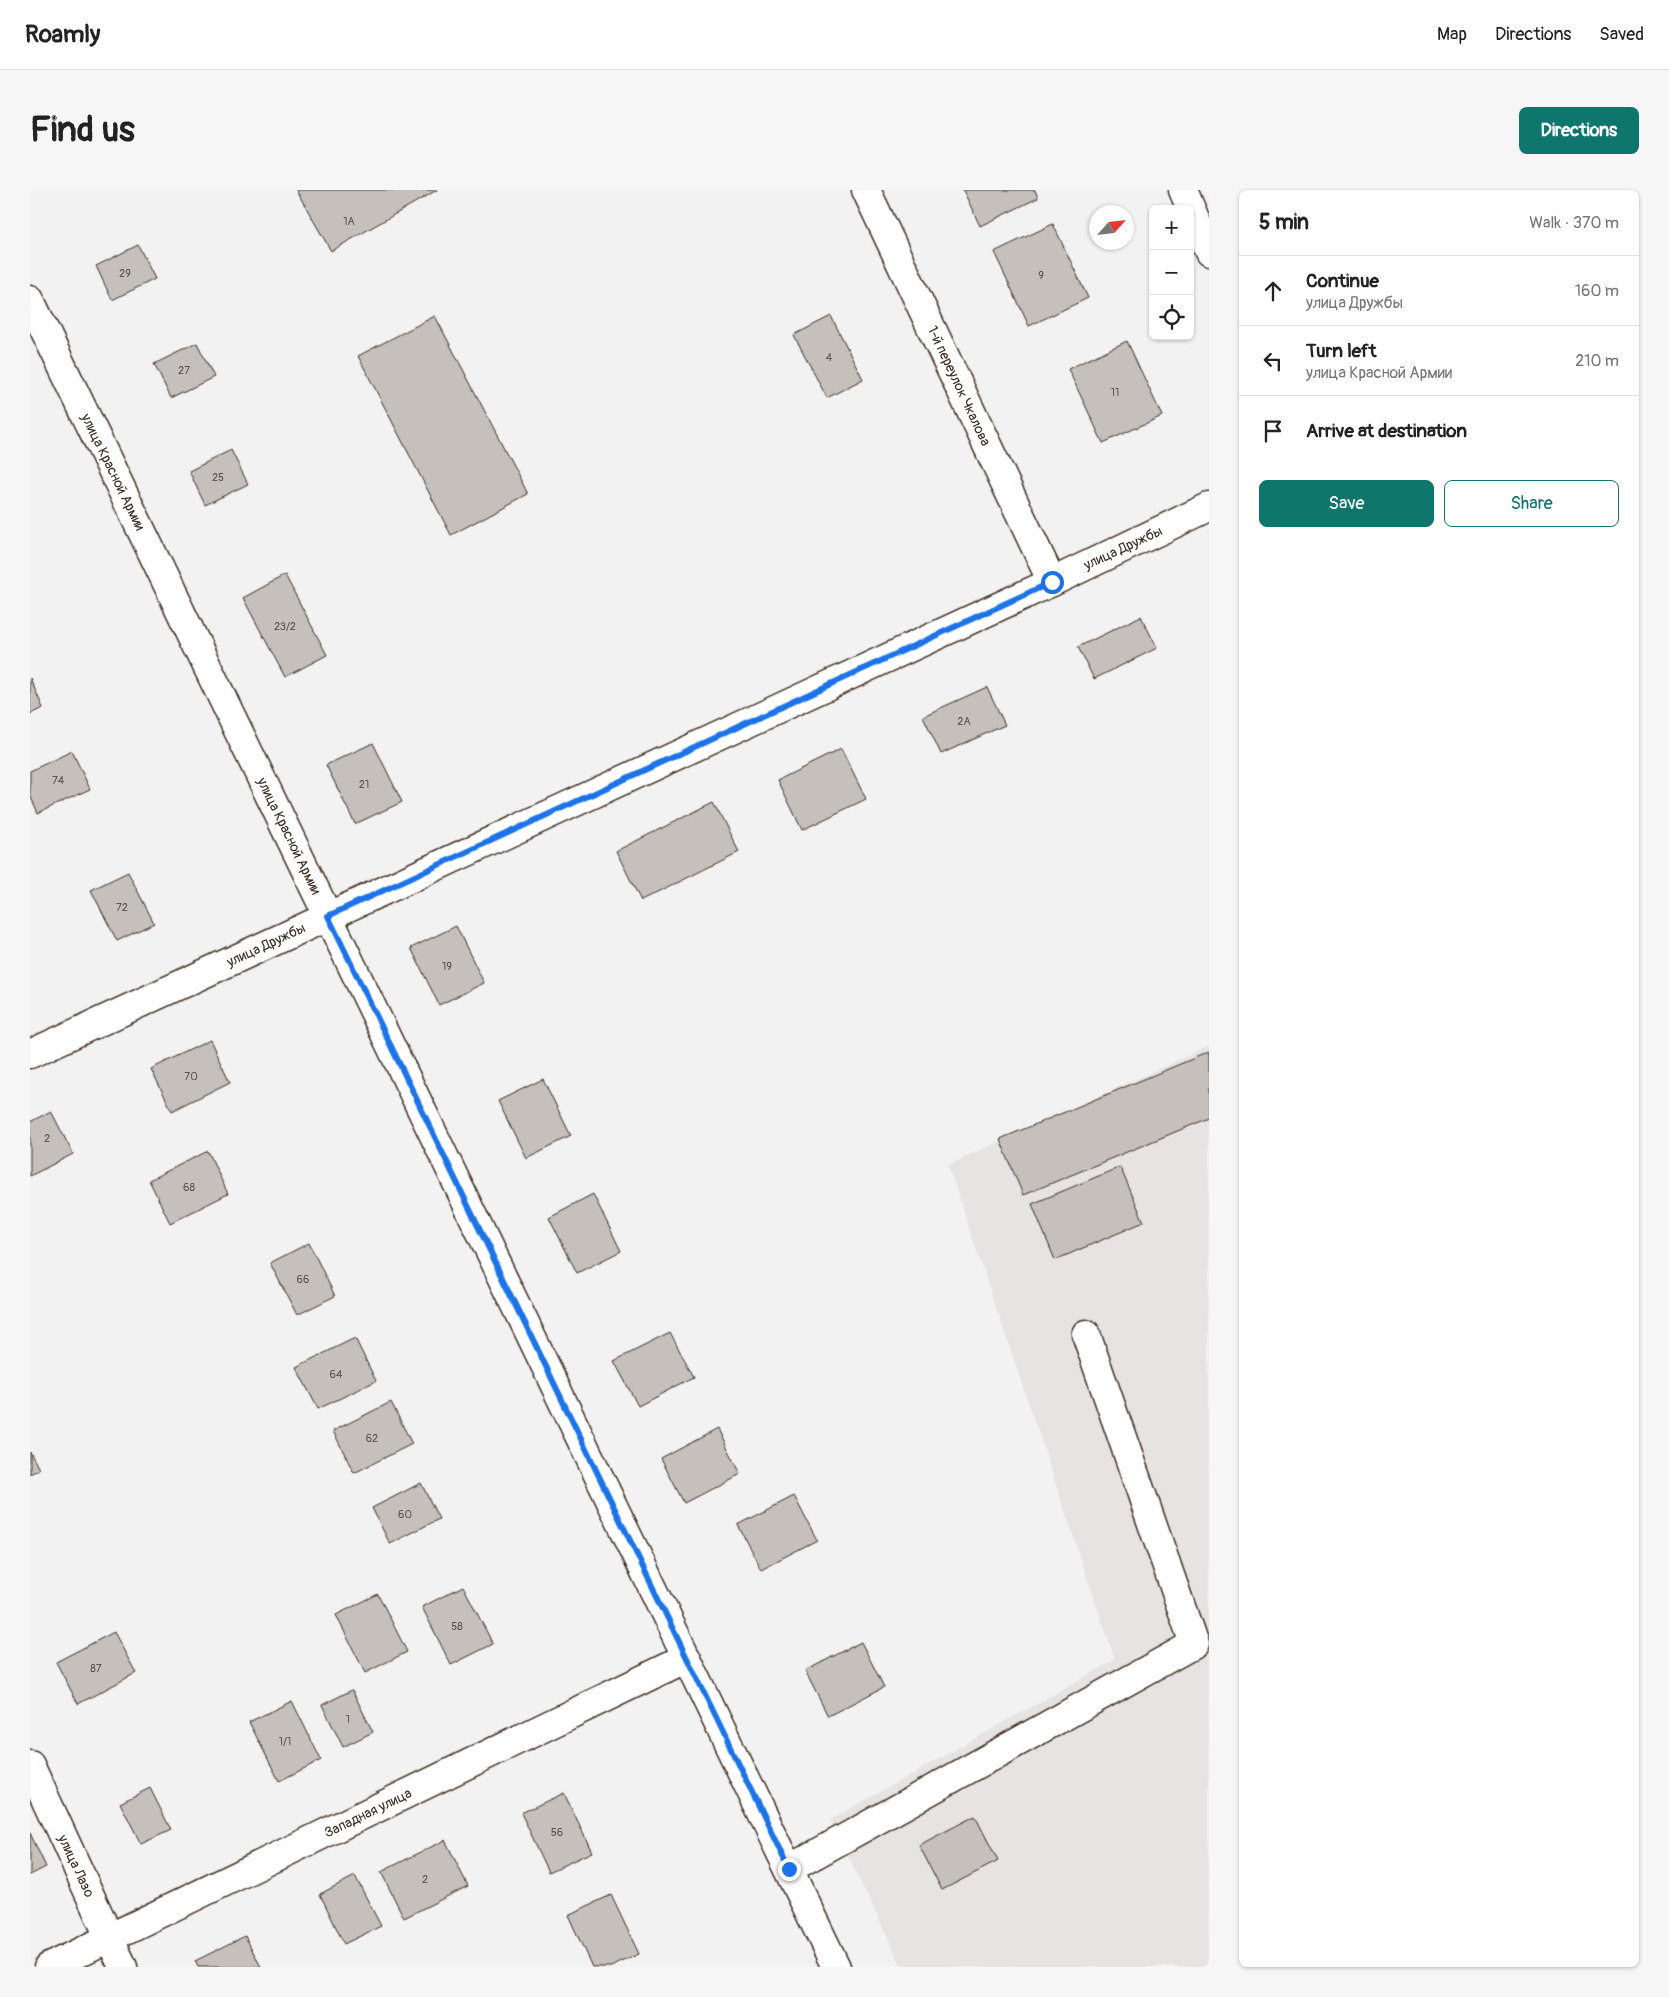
<!DOCTYPE html>
<html lang="en">
<head>
<meta charset="utf-8">
<style>
  :root { --surface:#fff; --page:#f6f6f6; --text:#222; --muted:#767676; --line:#e0e0e0; --accent:#0f766e }
  body { margin:0; font-family:Pangolin,sans-serif; background:var(--page); color:var(--text) }
  .controls { position:absolute; right:15px; top:15px; display:grid; overflow:hidden; border-radius:8px; box-shadow:0 1px 4px #0004 }
  .controls button { width:45px; height:45px; display:grid; place-items:center; padding:0; border:0; border-bottom:1px solid var(--line); background:var(--surface); color:var(--text); font:25px sans-serif }
  .compass { position:absolute; left:1059px; top:15px; width:45px; height:45px; border-radius:50%; background:var(--surface); box-shadow:0 1px 4px #0004; rotate:63deg }
  .stop { position:absolute; width:15px; height:15px; margin:-11px; border:4px solid #1a73e8; border-radius:50%; background:#fff }
  .stop.end { background:#1a73e8; border-color:#fff; box-shadow:0 1px 5px #0008 }
  .list { margin:0; padding:0; list-style:none }
  h2 { display:flex; justify-content:space-between; align-items:center; height:65px; margin:0; padding:0 20px; font-size:21px }
  h2 small { font-size:16px; font-weight:400; color:var(--muted) }
  .list li { display:grid; grid-template-columns:32px 1fr auto; gap:15px; align-items:center; box-sizing:border-box; height:70px; padding:0 20px; border-top:1px solid var(--line) }
  .list b { display:block; font-size:19px; white-space:nowrap }
  .list p { margin:0; font-size:16px; white-space:nowrap; color:var(--muted) }
  .list em { font-size:16px; font-style:normal; color:var(--muted) }
  .actions { display:flex; gap:10px; padding:15px 20px }
  .actions a { flex:1; padding:11px 0; border:1px solid var(--accent); border-radius:8px; text-align:center; font-size:18px; color:var(--accent) }
  .actions .main { background:var(--accent); color:#fff }
  .icon { flex:none; width:28px; height:28px; fill:none; stroke:currentColor; stroke-width:2; stroke-linecap:round; stroke-linejoin:round }
  .map { position:relative; flex:none; width:1179px; height:1777px; overflow:hidden; border-radius:8px }
  header { display:flex; align-items:center; gap:30px; box-sizing:border-box; height:70px; padding:0 25px; background:var(--surface); border-bottom:1px solid var(--line) }
  header strong { font-size:24px }
  nav { display:flex; gap:28px; margin-inline-start:auto; font-size:18px }
  .intro { display:flex; align-items:center; justify-content:space-between; box-sizing:border-box; height:120px; padding:0 30px }
  h1 { margin:0; font-size:35px }
  .button { padding:12px 22px; border-radius:8px; background:var(--accent); color:#fff; font-size:18px; font-weight:700 }
  main { display:flex; gap:30px; padding:0 30px }
  aside { flex:1; background:var(--surface); border-radius:8px; box-shadow:0 1px 4px #0004 }
  .map>svg:first-child { display:block }
</style>
</head>
<body>
<header>
<strong>Roamly</strong>
<nav><a>Map</a><a>Directions</a><a>Saved</a></nav>
</header>
<div class="intro"><h1>Find us</h1><a class="button">Directions</a></div>
<main>
<div class="map">
<svg width="1179" height="1777" viewBox="0 0 1179 1777">
  <rect width="100%" height="100%" fill="#f3f2f2"/>
  <filter id="ink" filterUnits="userSpaceOnUse"><feTurbulence type="fractalNoise" baseFrequency=".02" numOctaves="2"/><feDisplacementMap in="SourceGraphic" scale="10" xChannelSelector="R" yChannelSelector="G"/><feConvolveMatrix kernelMatrix="1 2 1 2 8 2 1 2 1" color-interpolation-filters="sRGB"/></filter>
  <g filter="url(#ink)">
    <polygon fill="#e6e3e2" points="1179,856 1179,1777 872,1777 800,1630 1085,1470 918,975"/>
    <g fill="#c6c0bd" stroke="#3b2a1e">
      <polygon points="266,0 407,0 301,61"/>
      <polygon points="933,0 1005,0 1008,8 950,36"/>
      <polygon points="1023,34 1058,108 999,136 964,62"/>
      <polygon points="108,55 125,89 82,110 66,76"/>
      <polygon points="405,126 498,304 421,345 328,166"/>
      <polygon points="801,126 833,189 797,208 764,145"/>
      <polygon points="1097,151 1132,226 1073,253 1038,179"/>
      <polygon points="167,153 184,187 141,208 124,174"/>
      <polygon points="201,260 218,294 175,315 159,281"/>
      <polygon points="255,385 297,465 255,487 213,408"/>
      <polygon points="1111,426 1127,458 1064,489 1048,457"/>
      <polygon points="0,488 13,518 0,524"/>
      <polygon points="957,497 975,535 911,564 893,526"/>
      <polygon points="343,553 372,612 325,634 296,575"/>
      <polygon points="811,559 836,609 772,640 748,590"/>
      <polygon points="42,561 60,599 8,623 0,605 0,581"/>
      <polygon points="684,612 709,662 611,711 586,661"/>
      <polygon points="98,682 124,733 87,751 61,700"/>
      <polygon points="426,736 454,793 409,815 381,758"/>
      <polygon points="180,850 200,892 142,921 121,879"/>
      <polygon points="1179,862 1179,928 993,1005 970,949"/>
      <polygon points="513,889 541,946 496,968 468,911"/>
      <polygon points="21,921 43,964 0,986 0,932"/>
      <polygon points="178,961 198,1004 140,1033 119,990"/>
      <polygon points="1090,977 1114,1032 1025,1070 1002,1014"/>
      <polygon points="563,1004 591,1061 547,1083 519,1027"/>
      <polygon points="279,1053 305,1106 267,1125 240,1073"/>
      <polygon points="640,1143 664,1187 608,1216 584,1171"/>
      <polygon points="325,1148 346,1191 288,1219 266,1177"/>
      <polygon points="361,1212 382,1254 324,1283 303,1241"/>
      <polygon points="687,1239 710,1284 654,1313 631,1269"/>
      <polygon points="0,1262 9,1279 0,1284"/>
      <polygon points="391,1293 409,1329 360,1354 342,1318"/>
      <polygon points="764,1306 787,1350 731,1379 708,1335"/>
      <polygon points="433,1396 463,1454 421,1475 392,1417"/>
      <polygon points="348,1404 377,1462 335,1483 306,1425"/>
      <polygon points="84,1442 106,1483 48,1514 26,1472"/>
      <polygon points="831,1452 854,1497 798,1526 775,1481"/>
      <polygon points="322,1500 343,1542 313,1557 292,1515"/>
      <polygon points="262,1511 291,1570 249,1591 219,1532"/>
      <polygon points="120,1598 141,1640 111,1654 90,1613"/>
      <polygon points="534,1603 562,1662 519,1682 491,1623"/>
      <polygon points="945,1626 968,1671 912,1700 889,1655"/>
      <polygon points="0,1643 16,1677 0,1685"/>
      <polygon points="415,1650 438,1696 374,1728 351,1682"/>
      <polygon points="325,1686 351,1736 314,1754 290,1704"/>
      <polygon points="581,1705 609,1764 581,1777 562,1777 538,1725"/>
      <polygon points="215,1746 231,1777 168,1777 165,1771"/>
    </g>
    <g fill="none" stroke-linecap="round" stroke-linejoin="round">
      <defs>
        <g id="minor">
          <polyline points="836,0 1022,392"/>
          <polyline points="1153,0 1179,62"/>
          <polyline points="0,110 806,1777"/>
          <polyline points="0,864 1022,392 1179,317"/>
          <polyline points="0,1575 93,1777"/>
          <polyline points="759,1679 1164,1454 1056,1144"/>
          <polyline points="19,1777 657,1468"/>
        </g>
      </defs>
      <use href="#minor" stroke="#3b2a1e" stroke-width="31"/>
      <use href="#minor" stroke="#fff" stroke-width="28"/>
    </g>
  </g>
  <g fill="none" stroke-linecap="round" stroke-linejoin="round" filter="url(#ink)">
    <polyline stroke="#1a73e8" stroke-width="6" points="759,1679 298,726 1022,392"/>
  </g>
  <g text-anchor="middle" dominant-baseline="central" stroke-width="4" stroke-linejoin="round" paint-order="stroke">
    <g font-size="11" fill="#5e5046">
      <text x="319" y="31">1А</text>
      <text x="95" y="83">29</text>
      <text x="1011" y="85">9</text>
      <text x="799" y="167">4</text>
      <text x="154" y="180">27</text>
      <text x="1085" y="202">11</text>
      <text x="188" y="287">25</text>
      <text x="255" y="436">23/2</text>
      <text x="934" y="531">2А</text>
      <text x="28" y="590">74</text>
      <text x="334" y="594">21</text>
      <text x="92" y="717">72</text>
      <text x="417" y="776">19</text>
      <text x="161" y="886">70</text>
      <text x="17" y="948">2</text>
      <text x="159" y="997">68</text>
      <text x="273" y="1089">66</text>
      <text x="306" y="1184">64</text>
      <text x="342" y="1248">62</text>
      <text x="375" y="1324">60</text>
      <text x="427" y="1436">58</text>
      <text x="66" y="1478">87</text>
      <text x="318" y="1529">1</text>
      <text x="255" y="1551">1/1</text>
      <text x="527" y="1642">56</text>
      <text x="395" y="1689">2</text>
    </g>
    <g font-size="14" fill="#3b2a1e" stroke="#fff">
      <text transform="translate(929 196) rotate(65)">1-й переулок Чкалова</text>
      <text transform="translate(83 282) rotate(64)">улица Красной Армии</text>
      <text transform="translate(1093 358) rotate(-25)">улица Дружбы</text>
      <text transform="translate(259 646) rotate(64)">улица Красной Армии</text>
      <text transform="translate(236 755) rotate(-25)">улица Дружбы</text>
      <text transform="translate(338 1623) rotate(-26)">Западная улица</text>
      <text transform="translate(46 1676) rotate(65)">улица Лазо</text>
    </g>
  </g>
</svg>
<div class="controls">
<button>+</button>
<button>−</button>
<button><svg class="icon" aria-label="locate" viewBox="0 0 24 24"><circle cx="12" cy="12" r="6"/><path d="M12 2v4M12 18v4M2 12h4M18 12h4"/></svg></button>
</div>
<svg class="compass" viewBox="-18 -18 36 36"><path d="M0-13l5 13h-10z" fill="#e53935"/><path d="M0 13l5-13h-10z" fill="#767676"/></svg>
<div class="stop" style="left:1022px;top:392px"></div>
<div class="stop end" style="left:759px;top:1679px"></div>
</div>
<aside>
<h2>5 min<small>Walk · 370 m</small></h2>
<ul class="list">
<li><svg class="icon" aria-label="ahead" viewBox="0 0 24 24"><path d="M12 20V5M6 11l6-6 6 6"/></svg><div><b>Continue</b><p>улица Дружбы</p></div><em>160 m</em></li>
<li><svg class="icon" aria-label="left" viewBox="0 0 24 24"><path d="M17 20v-9H6M10 6l-5 5 5 5"/></svg><div><b>Turn left</b><p>улица Красной Армии</p></div><em>210 m</em></li>
<li><svg class="icon" aria-label="arrive" viewBox="0 0 24 24"><path d="M6 21V4h12l-3 4 3 4H6"/></svg><div><b>Arrive at destination</b></div></li>
</ul>
<div class="actions"><a class="main">Save</a><a>Share</a></div>
</aside>
</main>
</body>
</html>
